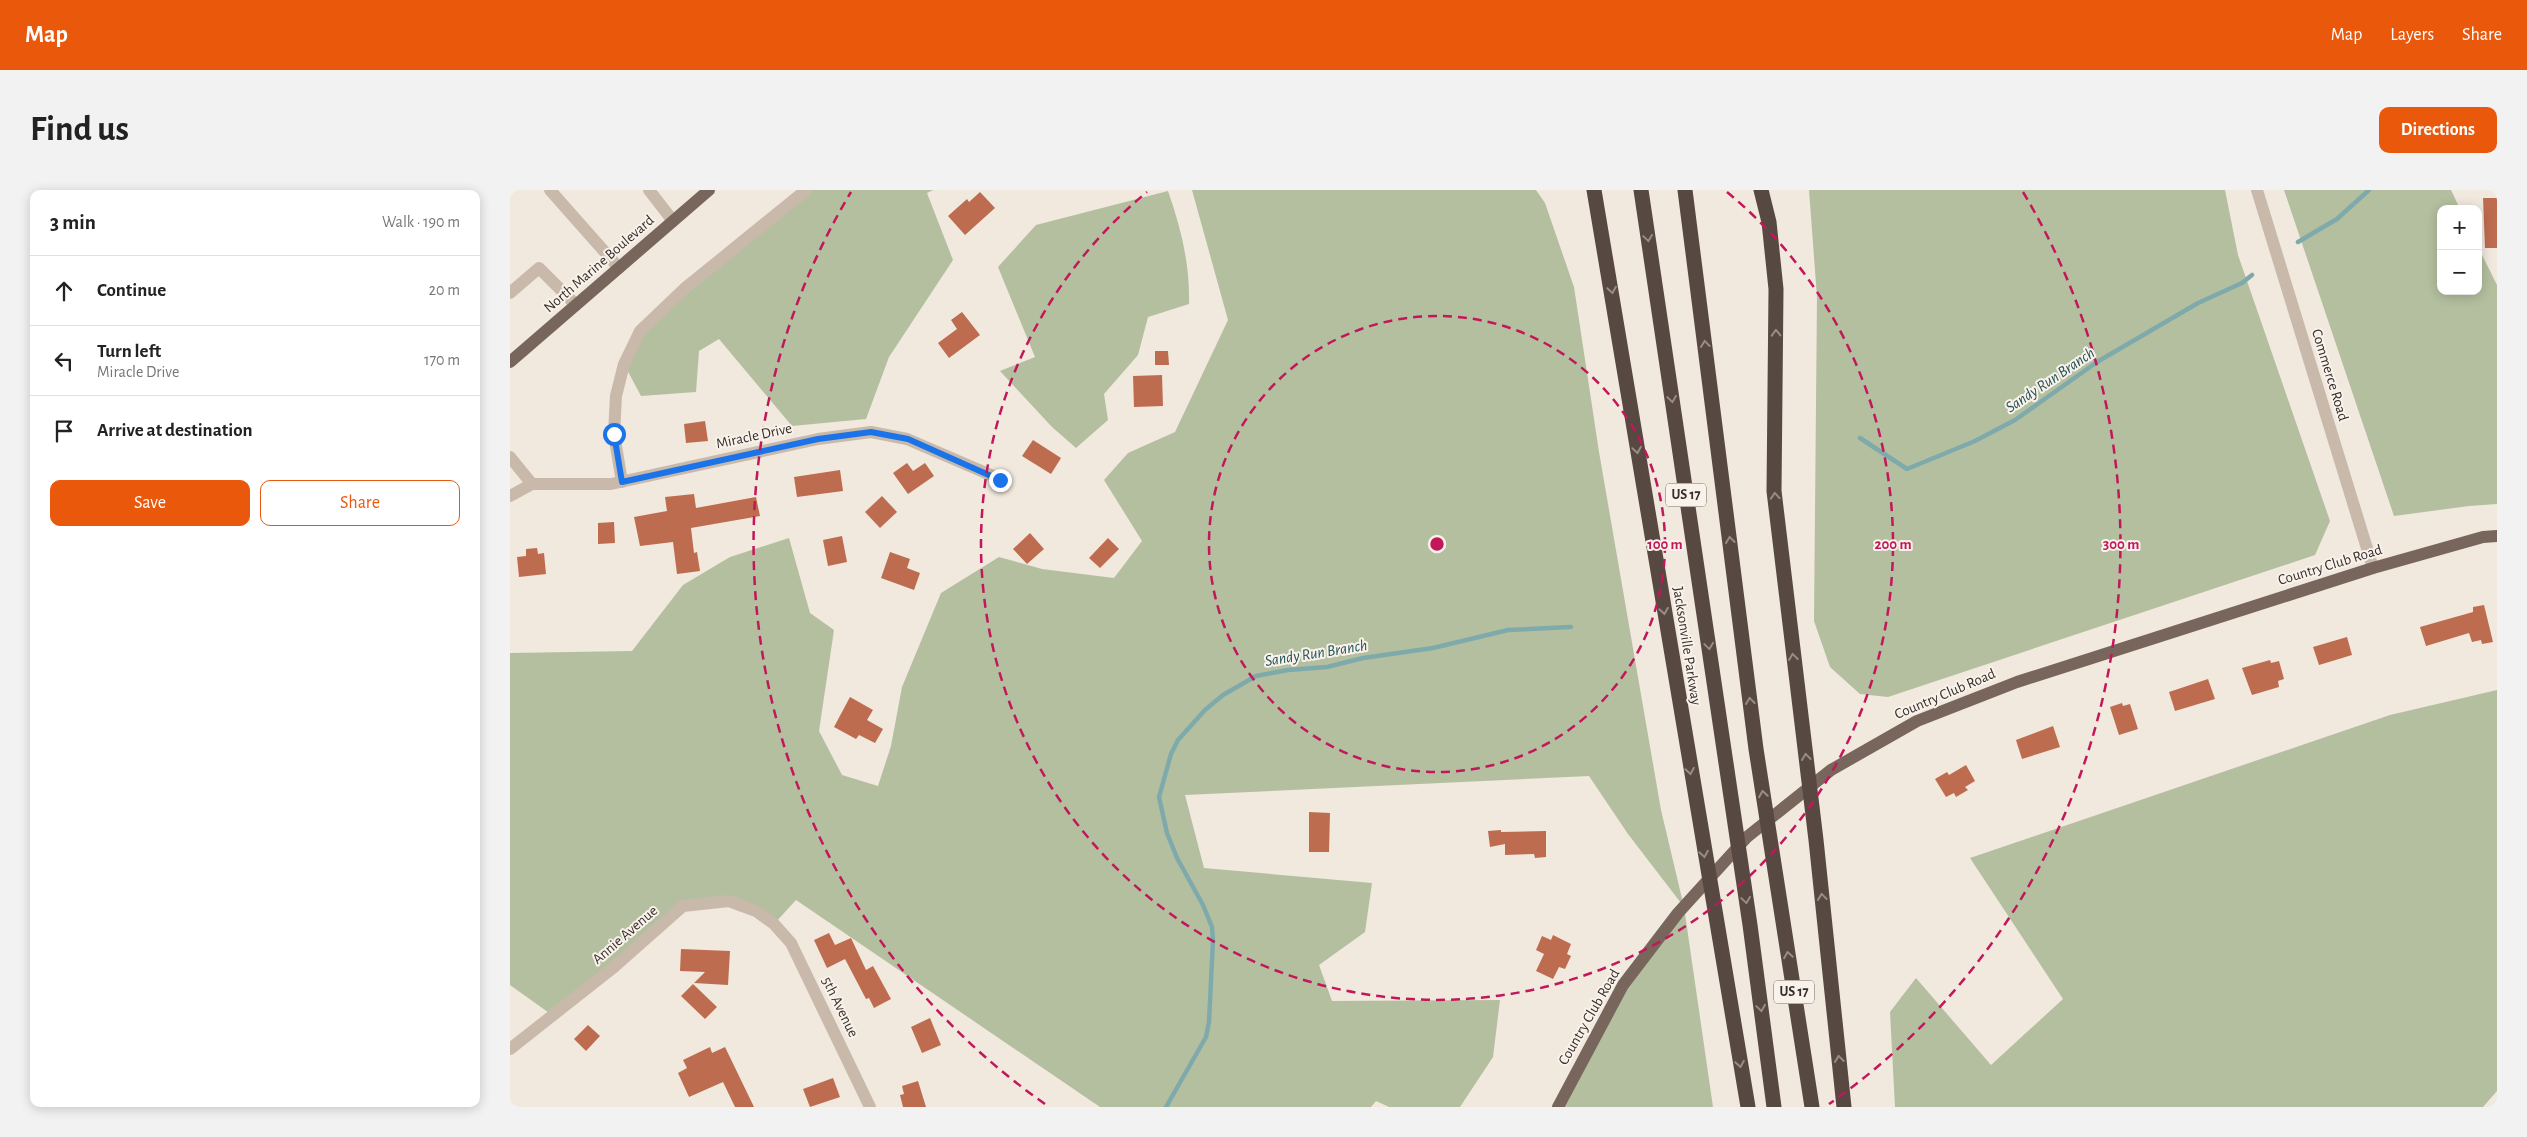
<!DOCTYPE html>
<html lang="en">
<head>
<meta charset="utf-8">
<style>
  :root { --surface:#fff; --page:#f2f2f2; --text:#222; --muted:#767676; --line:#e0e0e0; --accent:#ea580c }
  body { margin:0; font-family:"Alegreya Sans",sans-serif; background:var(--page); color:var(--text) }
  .controls { position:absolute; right:15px; top:15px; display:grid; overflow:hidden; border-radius:10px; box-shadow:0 2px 12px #0003 }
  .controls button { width:45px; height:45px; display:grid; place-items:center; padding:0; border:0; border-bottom:1px solid var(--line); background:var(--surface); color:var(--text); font:25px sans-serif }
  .stop { position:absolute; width:15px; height:15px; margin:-11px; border:4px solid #1a73e8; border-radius:50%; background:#fff }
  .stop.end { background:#1a73e8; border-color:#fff; box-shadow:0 1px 5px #0008 }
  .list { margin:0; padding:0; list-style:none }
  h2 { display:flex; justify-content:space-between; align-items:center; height:65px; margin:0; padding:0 20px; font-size:21px }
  h2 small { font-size:16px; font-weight:400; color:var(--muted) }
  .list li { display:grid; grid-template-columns:32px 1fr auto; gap:15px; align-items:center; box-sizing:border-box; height:70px; padding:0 20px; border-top:1px solid var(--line) }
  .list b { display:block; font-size:19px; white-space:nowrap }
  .list p { margin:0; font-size:16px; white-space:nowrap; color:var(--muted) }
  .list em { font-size:16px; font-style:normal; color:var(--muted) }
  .actions { display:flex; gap:10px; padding:15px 20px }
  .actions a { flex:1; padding:11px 0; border:1px solid var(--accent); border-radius:10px; text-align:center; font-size:18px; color:var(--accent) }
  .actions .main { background:var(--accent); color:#fff }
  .icon { flex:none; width:28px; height:28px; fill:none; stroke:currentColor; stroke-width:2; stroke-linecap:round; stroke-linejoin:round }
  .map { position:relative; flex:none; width:1987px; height:917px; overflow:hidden; border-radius:10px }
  header { display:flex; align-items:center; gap:30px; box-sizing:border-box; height:70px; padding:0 25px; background:var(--accent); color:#fff }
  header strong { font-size:24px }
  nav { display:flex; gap:28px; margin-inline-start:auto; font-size:18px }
  .intro { display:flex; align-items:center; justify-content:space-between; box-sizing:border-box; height:120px; padding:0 30px }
  h1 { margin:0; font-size:35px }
  .button { padding:12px 22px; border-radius:10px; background:var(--accent); color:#fff; font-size:18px; font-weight:700 }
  main { display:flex; gap:30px; padding:0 30px }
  aside { flex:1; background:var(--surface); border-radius:10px; box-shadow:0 2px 12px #0003 }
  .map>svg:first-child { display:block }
</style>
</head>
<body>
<header>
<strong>Map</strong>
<nav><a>Map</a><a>Layers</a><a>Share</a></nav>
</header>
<div class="intro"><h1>Find us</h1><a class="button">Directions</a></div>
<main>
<aside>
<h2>3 min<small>Walk · 190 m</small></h2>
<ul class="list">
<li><svg class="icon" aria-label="ahead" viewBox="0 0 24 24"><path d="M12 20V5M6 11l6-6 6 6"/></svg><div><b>Continue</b></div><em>20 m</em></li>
<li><svg class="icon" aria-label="left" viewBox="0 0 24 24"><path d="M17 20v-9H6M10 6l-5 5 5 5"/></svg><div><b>Turn left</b><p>Miracle Drive</p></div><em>170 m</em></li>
<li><svg class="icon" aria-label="arrive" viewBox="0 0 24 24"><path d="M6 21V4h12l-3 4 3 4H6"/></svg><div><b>Arrive at destination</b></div></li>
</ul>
<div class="actions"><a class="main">Save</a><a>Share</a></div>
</aside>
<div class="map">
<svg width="1987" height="917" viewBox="0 0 1987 917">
  <rect width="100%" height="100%" fill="#f1e8de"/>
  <g fill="#b4bf9f">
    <polygon points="296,0 423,0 417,3 443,70 379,167 356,229 282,236 209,149 189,161 186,202 131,206 114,174 130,141"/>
    <polygon points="682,0 1026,0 1035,13 1064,97 1089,262 1151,620 1174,717 1203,917 1048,917 1113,795 1174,717 1118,644 1079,586 675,605 694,678 862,693 855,742 809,775 822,811 990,810 983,867 950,917 879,917 866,911 861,917 590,917 286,710 264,734 219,711 173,716 42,825 0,795 0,463 122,461 173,395 220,367 279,348 300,423 324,440 309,541 332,585 368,596 381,556 392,497 431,403 489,367 532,379 604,388 632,351 594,290 618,263 665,242 718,130"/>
    <polygon points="1299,0 1715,0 1728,65 1820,331 1805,365 1378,507 1350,504 1320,477 1304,431 1307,107"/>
    <polygon points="1774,0 1941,0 1950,19 1931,19 1931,101 1968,101 1968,57 1987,95 1987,314 1959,316 1884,326"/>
    <path d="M658 1C671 38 680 74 679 114L638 127 628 165 594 204 598 230 566 258 542 237 490 181 525 167 488 77 526 35Z"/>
    <polygon points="1987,500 1987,901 1973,917 1385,917 1380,822 1406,788 1481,875 1553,809 1460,668 1880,525"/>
  </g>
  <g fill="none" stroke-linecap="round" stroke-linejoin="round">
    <g stroke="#7faaac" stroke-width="4.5">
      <polyline points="1788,52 1827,29 1859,0"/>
      <polyline points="1350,248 1397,279 1465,251 1505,230 1587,172 1688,113 1732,93 1742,85"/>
      <polyline points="656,917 696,847 699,832 703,750 702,737 693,715 667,668 657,643 649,607 661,564 668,550 695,520 713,505 746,486 778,480 817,477 853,468 923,458 998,440 1061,437"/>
    </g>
  </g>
  <g fill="#be6c4f">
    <polygon points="470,2 485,18 455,45 438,26 457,9 459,12"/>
    <polygon points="1973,8 1987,8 1987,58 1975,58"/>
    <polygon points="452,122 470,145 439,168 428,153 447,139 441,130"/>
    <polygon points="645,161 658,161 659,175 645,175"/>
    <polygon points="652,185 653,216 624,217 623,186"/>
    <polygon points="195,231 198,251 176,253 174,234"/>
    <polygon points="523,250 551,268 541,284 512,266"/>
    <polygon points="397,273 403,281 415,273 424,286 398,304 383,283"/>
    <polygon points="330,280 333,301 287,307 284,287"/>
    <polygon points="184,304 186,318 246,307 250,326 181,338 184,363 187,362 190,381 167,384 163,352 130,356 124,327 157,321 155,307"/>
    <polygon points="372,306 387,322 370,338 355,322"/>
    <polygon points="104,332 105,353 88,354 88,333"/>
    <polygon points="520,343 534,359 517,374 503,359"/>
    <polygon points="332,346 337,372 318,376 313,350"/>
    <polygon points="598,348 609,359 590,378 579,368"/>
    <polygon points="27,358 28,364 34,363 36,384 9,387 7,367 16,366 16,359"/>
    <polygon points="380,362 400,369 397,378 410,383 404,400 371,388"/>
    <polygon points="1974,415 1983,452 1972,454 1971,450 1962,452 1959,443 1916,456 1910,437 1963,422 1963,417"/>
    <polygon points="1837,447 1842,465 1809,475 1803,457"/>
    <polygon points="1760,470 1761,473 1769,471 1774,489 1768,491 1769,497 1742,505 1732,478"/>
    <polygon points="1698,489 1705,509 1665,521 1659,502"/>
    <polygon points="340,507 363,520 357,530 373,539 365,553 349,545 346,549 324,537"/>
    <polygon points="1612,513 1613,516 1620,514 1628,539 1609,545 1600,517"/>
    <polygon points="1543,536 1550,557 1512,569 1506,550"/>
    <polygon points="1456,575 1465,591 1455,597 1458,600 1446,607 1444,603 1436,607 1425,589 1437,582 1439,585"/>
    <polygon points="799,622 820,623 819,662 799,662"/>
    <polygon points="991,640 991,642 1036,641 1036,667 1025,668 1024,664 995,665 995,654 980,657 978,641"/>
    <polygon points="319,743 325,755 341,748 356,780 363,776 381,809 364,818 359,808 356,809 335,769 317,778 304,750"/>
    <polygon points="1043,745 1061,754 1057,764 1061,766 1055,779 1049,777 1043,789 1026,781 1034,764 1026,760 1032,746 1041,750"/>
    <polygon points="171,759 220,761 218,795 184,793 195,782 170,781"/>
    <polygon points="183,794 207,817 195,829 171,806"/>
    <polygon points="420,828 431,855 412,863 401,837"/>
    <polygon points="78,835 90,846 76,861 64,849"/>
    <polygon points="200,857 202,863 215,857 244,917 225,917 213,892 179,907 168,883 177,878 173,870"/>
    <polygon points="323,888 330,907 300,917 293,899"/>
    <polygon points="408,891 416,917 393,917 390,905 394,904 392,896"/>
  </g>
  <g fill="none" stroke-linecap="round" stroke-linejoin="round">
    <g stroke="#c9b9ab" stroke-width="12">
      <polyline points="40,0 109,78"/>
      <polyline points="139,0 163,31"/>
      <polyline points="1747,0 1863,378"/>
      <polyline points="0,103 29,78 66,115"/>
      <polyline points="0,267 22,294"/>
      <polyline points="112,292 104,244 106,206 114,174 130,141 174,99 296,0"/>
      <polyline points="0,306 22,294 101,294 308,249 361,242 397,249 490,289"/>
      <polyline points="0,859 104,777 173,716 219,711 246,721 264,734 281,753 360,917"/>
    </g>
    <g stroke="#78665c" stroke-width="12">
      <polyline points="0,172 199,0"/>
      <polyline points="1048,917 1113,795 1168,723 1237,647 1321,580 1407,531 1507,492 1863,378 1973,347 1987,346"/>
    </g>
    <g stroke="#574841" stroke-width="15">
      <polyline points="1084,0 1238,917"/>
      <polyline points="1131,0 1240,735 1264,917"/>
      <polyline points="1175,0 1246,559 1302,917"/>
      <polyline points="1251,0 1259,32 1266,99 1264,301 1306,650 1334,917"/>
    </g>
  </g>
  <defs><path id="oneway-chevron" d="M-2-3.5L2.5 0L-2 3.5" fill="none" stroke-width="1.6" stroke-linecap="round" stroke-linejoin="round" transform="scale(1.25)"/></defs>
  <g stroke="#988c85">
    <use href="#oneway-chevron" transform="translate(1138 48) rotate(82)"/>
    <use href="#oneway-chevron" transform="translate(1102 100) rotate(81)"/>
    <use href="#oneway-chevron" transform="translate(1266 143) rotate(-91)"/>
    <use href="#oneway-chevron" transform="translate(1195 154) rotate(-97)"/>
    <use href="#oneway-chevron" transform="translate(1162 209) rotate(82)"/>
    <use href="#oneway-chevron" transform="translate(1127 260) rotate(81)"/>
    <use href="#oneway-chevron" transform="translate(1265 306) rotate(-94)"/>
    <use href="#oneway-chevron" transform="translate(1220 350) rotate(-97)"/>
    <use href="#oneway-chevron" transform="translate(1154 421) rotate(81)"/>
    <use href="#oneway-chevron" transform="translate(1199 456) rotate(82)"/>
    <use href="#oneway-chevron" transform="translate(1283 467) rotate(-97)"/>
    <use href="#oneway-chevron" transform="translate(1240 511) rotate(-97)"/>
    <use href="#oneway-chevron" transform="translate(1296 567) rotate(-97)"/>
    <use href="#oneway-chevron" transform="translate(1180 581) rotate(81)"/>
    <use href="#oneway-chevron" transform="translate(1253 604) rotate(-99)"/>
    <use href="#oneway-chevron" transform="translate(1194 664) rotate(81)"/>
    <use href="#oneway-chevron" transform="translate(1312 707) rotate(-96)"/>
    <use href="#oneway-chevron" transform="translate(1236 710) rotate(82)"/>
    <use href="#oneway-chevron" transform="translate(1278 765) rotate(-99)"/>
    <use href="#oneway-chevron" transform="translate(1251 818) rotate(82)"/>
    <use href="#oneway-chevron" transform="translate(1329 869) rotate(-96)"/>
    <use href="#oneway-chevron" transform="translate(1230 874) rotate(80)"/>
  </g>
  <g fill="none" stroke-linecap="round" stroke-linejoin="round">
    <polyline stroke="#1a73e8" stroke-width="6" points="104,244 112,292 308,249 361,242 398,249 490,290"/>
  </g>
  <g fill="none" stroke="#c2185b" stroke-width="2.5" stroke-dasharray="9 6">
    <circle cx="927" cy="354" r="228"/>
    <path d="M1217 2A456 456 0 1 1 637 2"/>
    <path d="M535 914A684 684 0 0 1 341 2M1513 2A684 684 0 0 1 1319 914"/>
  </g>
  <g text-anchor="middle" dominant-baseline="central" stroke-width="4" stroke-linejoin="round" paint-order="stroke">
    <g fill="#f9f2eb" stroke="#716964" stroke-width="1">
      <rect x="1156" y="293.5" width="40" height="23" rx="4"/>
      <rect x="1264" y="790.5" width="40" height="23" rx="4"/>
    </g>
    <g font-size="14" font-weight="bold" fill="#372e2a">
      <text x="1176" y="305">US 17</text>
      <text x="1284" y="802">US 17</text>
    </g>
    <g font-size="15" fill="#372e2a" stroke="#f9f2eb">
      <text transform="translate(89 74) rotate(-41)">North Marine Boulevard</text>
      <text transform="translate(1820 185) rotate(73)">Commerce Road</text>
      <text transform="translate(244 246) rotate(-12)">Miracle Drive</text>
      <text transform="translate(1820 375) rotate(-17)">Country Club Road</text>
      <text transform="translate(1177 456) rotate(81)">Jacksonville Parkway</text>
      <text transform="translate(1435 504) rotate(-23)">Country Club Road</text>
      <text transform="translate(115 745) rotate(-41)">Annie Avenue</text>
      <text transform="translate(330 817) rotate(64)">5th Avenue</text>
      <text transform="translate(1079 827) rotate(-60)">Country Club Road</text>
    </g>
    <g font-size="16" font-style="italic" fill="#225256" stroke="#f9f2eb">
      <text transform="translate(1540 190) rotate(-34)">Sandy Run Branch</text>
      <text transform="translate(806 463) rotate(-9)">Sandy Run Branch</text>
    </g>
  </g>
  <circle cx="927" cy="354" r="8" fill="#c2185b" stroke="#f9f2eb" stroke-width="2.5"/>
  <g font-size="15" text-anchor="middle" font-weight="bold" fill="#c2185b" stroke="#f9f2eb" stroke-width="4" stroke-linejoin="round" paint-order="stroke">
    <text x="1155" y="359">100 m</text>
    <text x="1383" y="359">200 m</text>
    <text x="1611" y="359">300 m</text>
  </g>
</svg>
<div class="controls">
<button>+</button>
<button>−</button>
</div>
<div class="stop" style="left:104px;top:244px"></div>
<div class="stop end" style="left:490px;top:290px"></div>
</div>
</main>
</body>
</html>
